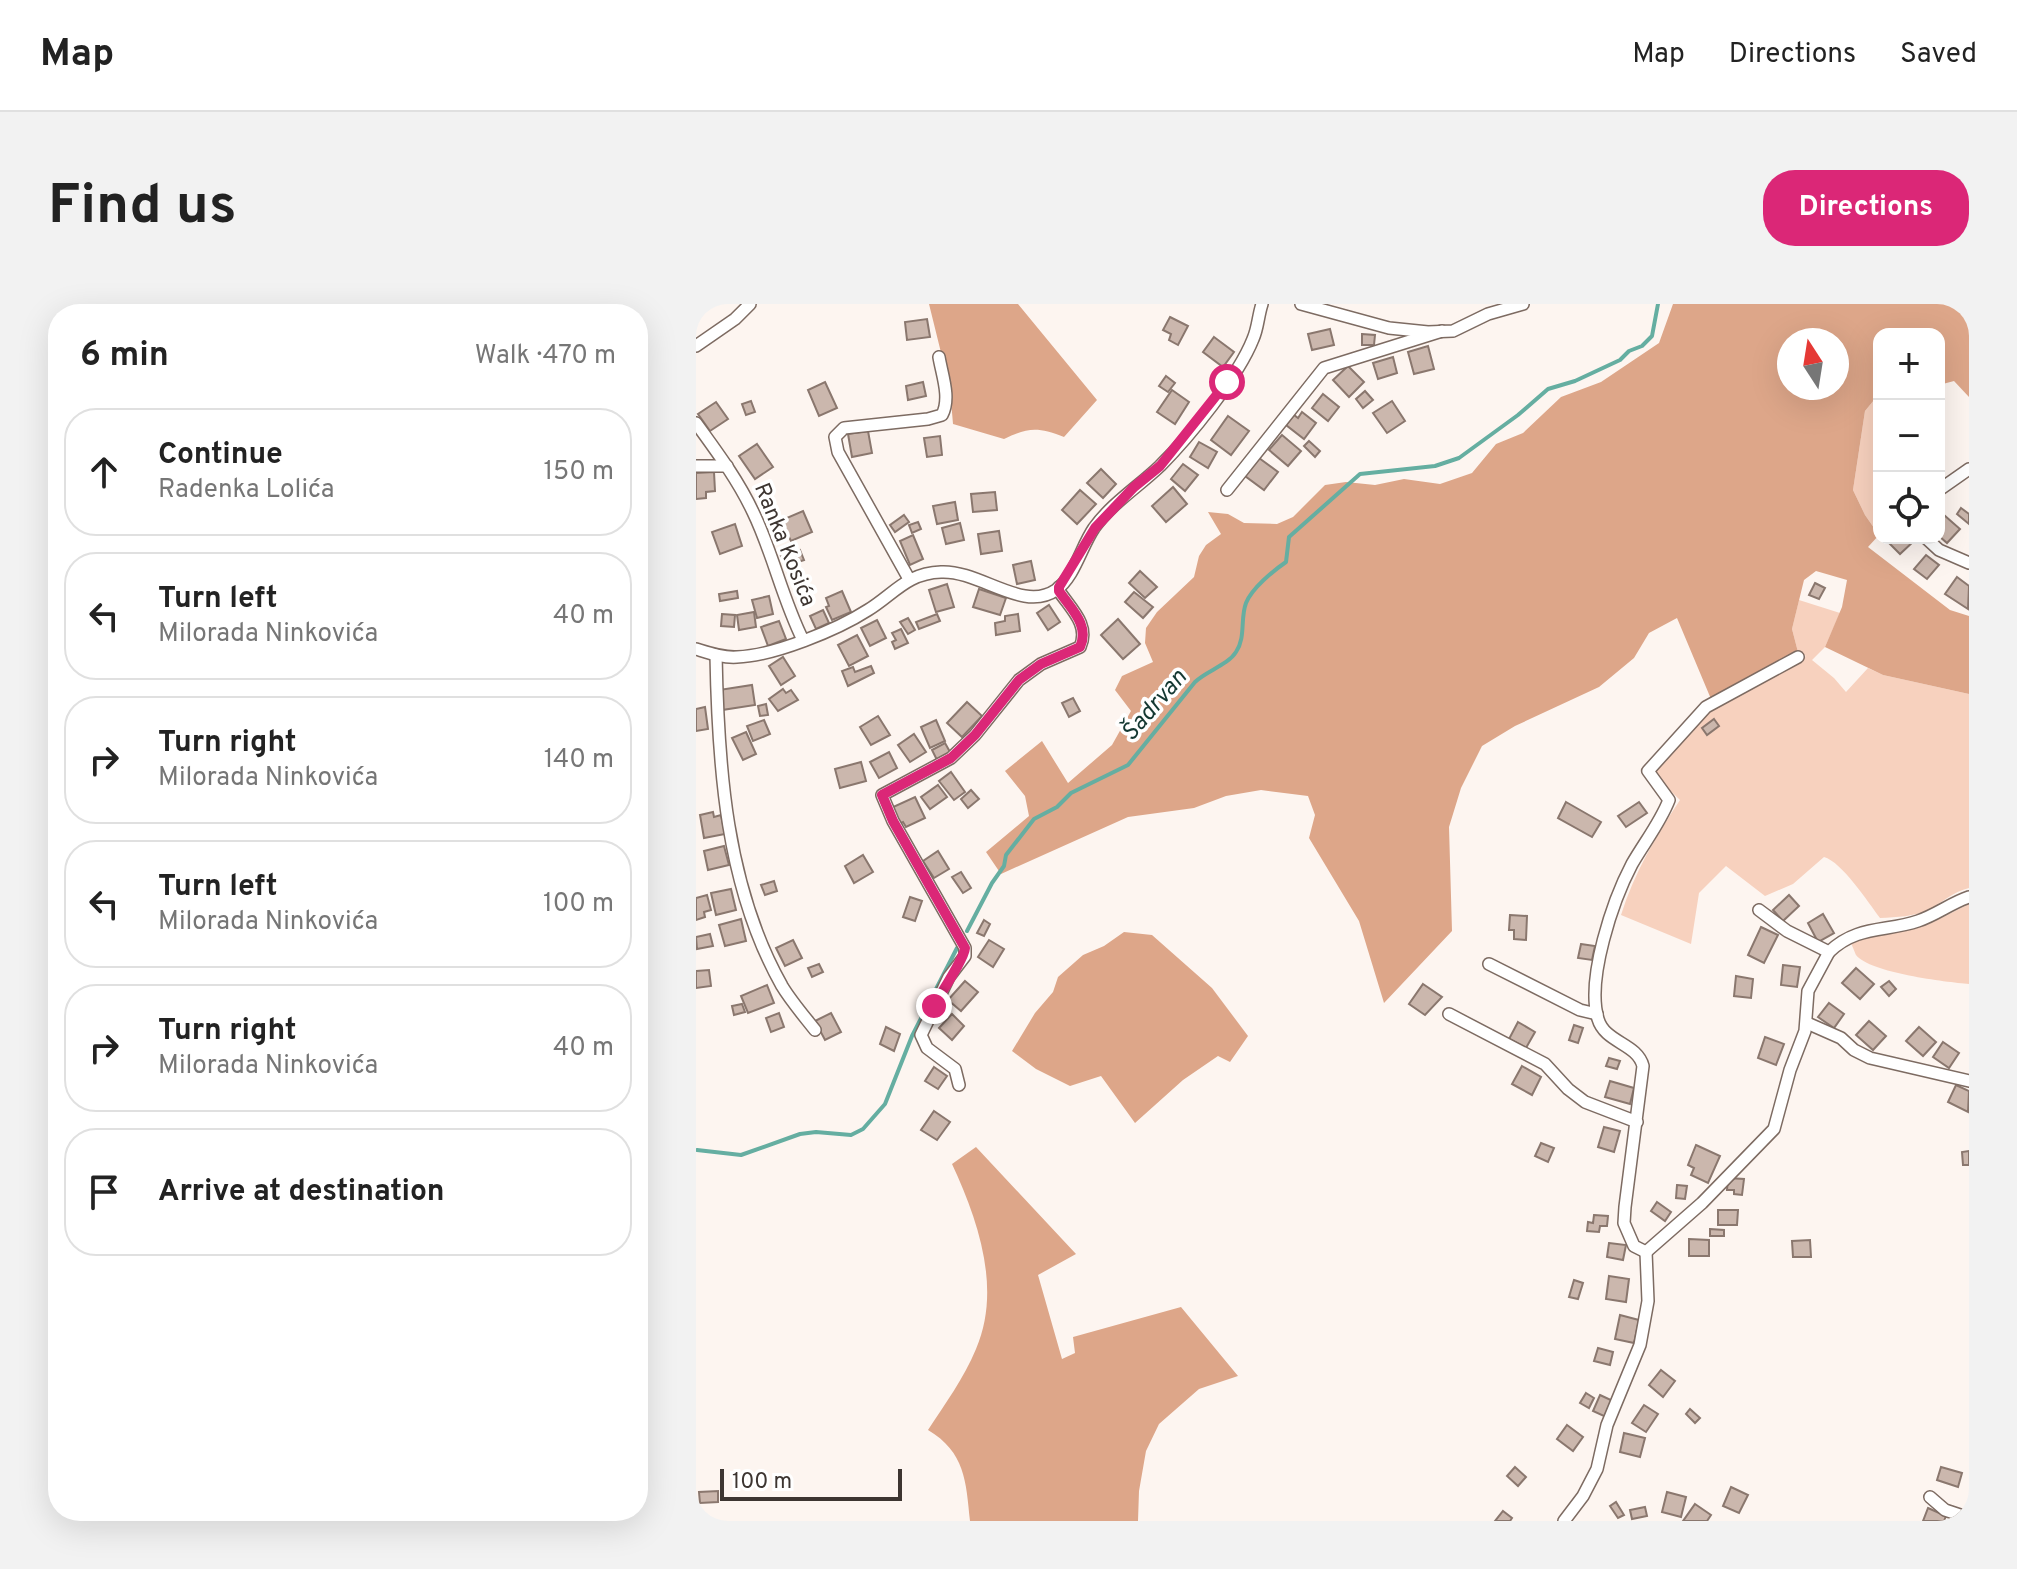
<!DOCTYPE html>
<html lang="en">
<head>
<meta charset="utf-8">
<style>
  :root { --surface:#fff; --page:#f2f2f2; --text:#222; --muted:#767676; --line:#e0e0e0; --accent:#db2777 }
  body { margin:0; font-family:Overpass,sans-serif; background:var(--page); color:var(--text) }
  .controls { position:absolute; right:24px; top:24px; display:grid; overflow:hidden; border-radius:16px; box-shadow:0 8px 32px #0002 }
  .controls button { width:72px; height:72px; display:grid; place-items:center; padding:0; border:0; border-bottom:2px solid var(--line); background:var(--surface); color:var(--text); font:40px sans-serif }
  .compass { position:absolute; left:1081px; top:24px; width:72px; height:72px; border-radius:50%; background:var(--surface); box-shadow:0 8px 32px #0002; rotate:348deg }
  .scale { position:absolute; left:24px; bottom:20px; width:182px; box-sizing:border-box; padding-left:8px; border:4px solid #3d3531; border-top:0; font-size:22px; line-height:28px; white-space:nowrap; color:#3d3531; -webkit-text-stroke:6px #fff; paint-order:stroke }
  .stop { position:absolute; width:24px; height:24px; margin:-18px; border:6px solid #db2777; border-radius:50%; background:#fff }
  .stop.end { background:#db2777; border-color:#fff; box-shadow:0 2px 8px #0008 }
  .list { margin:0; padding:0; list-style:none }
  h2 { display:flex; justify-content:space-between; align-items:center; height:104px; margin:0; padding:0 32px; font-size:34px }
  h2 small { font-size:26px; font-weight:400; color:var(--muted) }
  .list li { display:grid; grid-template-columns:52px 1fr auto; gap:24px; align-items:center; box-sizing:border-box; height:128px; margin:0 16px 16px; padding:0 16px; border:2px solid var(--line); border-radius:32px }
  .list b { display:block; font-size:30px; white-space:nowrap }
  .list p { margin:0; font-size:26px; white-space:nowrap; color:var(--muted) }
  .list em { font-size:26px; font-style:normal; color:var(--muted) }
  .icon { flex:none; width:44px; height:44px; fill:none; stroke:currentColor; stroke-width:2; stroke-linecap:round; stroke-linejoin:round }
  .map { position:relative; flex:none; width:1273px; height:1217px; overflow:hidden; border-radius:32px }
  header { display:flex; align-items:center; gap:48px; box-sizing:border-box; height:112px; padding:0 40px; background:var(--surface); border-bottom:2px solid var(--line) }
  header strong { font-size:38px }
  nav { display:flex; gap:44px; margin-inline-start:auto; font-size:28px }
  .intro { display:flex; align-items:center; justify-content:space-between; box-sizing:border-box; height:192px; padding:0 48px }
  h1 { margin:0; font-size:56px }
  .button { padding:20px 36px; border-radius:32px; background:var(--accent); color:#fff; font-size:28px; font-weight:700 }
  main { display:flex; gap:48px; padding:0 48px }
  aside { flex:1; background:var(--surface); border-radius:32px; box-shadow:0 8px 32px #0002 }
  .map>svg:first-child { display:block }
</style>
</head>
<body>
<header>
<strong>Map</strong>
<nav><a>Map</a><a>Directions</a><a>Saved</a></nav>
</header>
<div class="intro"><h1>Find us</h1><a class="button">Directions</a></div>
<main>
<aside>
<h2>6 min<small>Walk · 470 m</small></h2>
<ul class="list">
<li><svg class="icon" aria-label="ahead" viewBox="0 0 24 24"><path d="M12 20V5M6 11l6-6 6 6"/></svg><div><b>Continue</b><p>Radenka Lolića</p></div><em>150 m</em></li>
<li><svg class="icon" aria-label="left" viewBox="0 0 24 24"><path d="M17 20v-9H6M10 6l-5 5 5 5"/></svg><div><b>Turn left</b><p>Milorada Ninkovića</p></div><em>40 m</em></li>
<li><svg class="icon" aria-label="right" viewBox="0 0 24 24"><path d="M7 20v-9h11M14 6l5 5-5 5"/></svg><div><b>Turn right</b><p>Milorada Ninkovića</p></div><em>140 m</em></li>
<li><svg class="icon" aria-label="left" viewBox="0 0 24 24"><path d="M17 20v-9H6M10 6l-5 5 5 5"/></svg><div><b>Turn left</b><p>Milorada Ninkovića</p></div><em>100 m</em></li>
<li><svg class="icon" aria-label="right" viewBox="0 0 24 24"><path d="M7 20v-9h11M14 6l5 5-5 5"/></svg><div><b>Turn right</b><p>Milorada Ninkovića</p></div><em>40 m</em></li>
<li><svg class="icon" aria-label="arrive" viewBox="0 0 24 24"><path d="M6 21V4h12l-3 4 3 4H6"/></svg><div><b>Arrive at destination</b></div></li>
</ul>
</aside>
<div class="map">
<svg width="1273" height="1217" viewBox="0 0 1273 1217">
  <rect width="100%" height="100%" fill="#fdf5f0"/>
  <g fill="#f7d1be">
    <polygon points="1183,90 1183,231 1169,211 1157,186 1169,107"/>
    <path d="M1103 296 1144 309 1129 343 1116 356 1138 374 1150 388 1172 364 1187 371 1273 390V584C1257 588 1248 597 1234 605 1218 613 1201 613 1184 614 1172 598 1146 558 1128 553L1097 580 1069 592 1030 562 1003 589 995 640 925 611C938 569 960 532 984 496L957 470 961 460 1012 406 1110 352 1102 348 1096 325Z"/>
    <path d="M1273 600V680C1250 678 1174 669 1160 651 1159 649 1156 641 1155 639L1182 630 1233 620Z"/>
  </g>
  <g fill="#dda689" fill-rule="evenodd">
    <path d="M233 0H322L401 96 368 133C342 123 333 123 308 135L257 120 254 85Z"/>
    <path d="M977 0H1273V93L1258 77 1243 81V30H1183V90L1169 107 1157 186 1169 211 1183 231 1172 243 1254 306 1273 312V390L1187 371 1129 343 1146 303 1151 276 1120 267 1108 276 1096 325 1102 348 1015 395 981 314 953 329 938 354 903 383 819 422 786 442 765 484 753 523 756 627 688 699 663 617 613 534 619 511 612 492 565 486 530 492 498 504 432 513 305 570 290 548 333 512 329 492 309 467 346 437 372 479 416 441 435 407 419 386 426 372 457 358 449 339 450 324 461 308 498 273 503 252 510 241 525 230 512 208 532 210 548 219 581 220 597 213 629 181 650 178 679 181 708 175 744 180 776 169 800 140 827 129 865 93 905 78 963 39ZM1093 36H1141V84H1093Z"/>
    <polygon points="428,628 456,631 516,684 552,732 534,758 522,752 487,776 439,819 405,772 374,782 340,765 316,747 339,709 357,688 362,673 387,651 408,642"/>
    <path d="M280 843 380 950 342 971 366 1055 379 1049 377 1033 485 1003 542 1072 503 1085 463 1120 450 1147 443 1187 442 1217H274C270 1177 269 1148 232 1126 249 1100 268 1074 280 1045 306 985 282 916 256 860Z"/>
  </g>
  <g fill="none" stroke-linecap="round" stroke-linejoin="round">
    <g stroke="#65aea1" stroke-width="4">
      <path d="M271 627 296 579 308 562 310 551 338 515 361 503 375 489 432 461 499 378C510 367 532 361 540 348 550 333 544 315 550 299 556 284 577 267 590 258L593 233 664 170 739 162 763 154 822 111 852 85 879 77 924 56 933 47 946 42 956 32 962 0"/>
      <polyline points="1,846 45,851 104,830 120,828 155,831 167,825 189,800 216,732 261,644"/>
    </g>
  </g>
  <g fill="#cbb7ad" stroke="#8a776e" stroke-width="2">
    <polygon points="474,13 492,22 482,41 473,36 475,30 467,26"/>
    <polygon points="231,15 234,33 211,36 209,18"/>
    <polygon points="634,25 638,41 616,46 612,30"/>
    <polygon points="666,30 679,31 678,41 666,41"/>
    <polygon points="518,33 538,48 527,63 507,48"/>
    <polygon points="732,42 738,65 718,70 712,48"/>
    <polygon points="697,53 701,69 682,75 677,59"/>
    <polygon points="652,62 668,78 653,93 637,76"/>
    <polygon points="470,72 479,79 472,88 463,82"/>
    <polygon points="129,78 141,104 123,112 112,86"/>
    <polygon points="227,78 230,92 212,96 210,82"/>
    <polygon points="476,86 493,98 479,120 461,108"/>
    <polygon points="669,87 677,96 667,104 660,95"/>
    <polygon points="627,90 643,103 632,117 616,104"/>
    <polygon points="55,97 59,108 50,111 46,100"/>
    <polygon points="696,97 709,117 691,129 677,109"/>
    <polygon points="20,98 32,115 14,127 2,110"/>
    <polygon points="606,108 620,119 608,135 590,121 598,111 602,114"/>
    <polygon points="532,112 553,127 535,151 515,136"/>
    <polygon points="172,127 176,149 156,153 152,130"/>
    <polygon points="586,131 605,147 592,162 573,146"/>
    <polygon points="244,132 246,151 231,153 228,134"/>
    <polygon points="613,137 624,147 619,153 608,142"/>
    <polygon points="503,138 521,148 512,164 494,153"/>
    <polygon points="61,140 77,163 59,175 43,152"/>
    <polygon points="563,154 582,168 568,186 549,172"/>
    <polygon points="487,160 502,171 489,187 475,175"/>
    <polygon points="405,165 420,180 407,194 391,179"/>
    <polygon points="18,168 19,187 10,188 10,194 0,195 0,169"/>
    <polygon points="477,183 491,200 470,218 456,202"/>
    <polygon points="384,186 400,200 381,220 366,206"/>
    <polygon points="299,188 301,206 277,208 275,190"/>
    <polygon points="259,198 262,216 241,220 237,202"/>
    <polygon points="1265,204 1273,210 1273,220 1261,210"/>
    <polygon points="107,207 116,228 95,237 92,231 83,232 80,226 81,222 87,220 86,216"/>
    <polygon points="208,211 213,218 199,228 194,221"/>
    <polygon points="1248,211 1264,225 1251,239 1243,232 1243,216"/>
    <polygon points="222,218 225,225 216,229 213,221"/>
    <polygon points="264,219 268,236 250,240 246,224"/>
    <polygon points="39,220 46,242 24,250 16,228"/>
    <polygon points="303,227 306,247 285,250 282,230"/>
    <polygon points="217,231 227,255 214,261 204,237"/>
    <polygon points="1194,234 1217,234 1219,236 1204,250 1191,237"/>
    <polygon points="104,246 108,256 89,262 85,252"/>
    <polygon points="1230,251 1243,261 1231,275 1218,265"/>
    <polygon points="335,257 339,276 321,280 317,261"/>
    <polygon points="444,267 461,283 449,294 433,279"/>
    <polygon points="1261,273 1273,282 1272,305 1249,290"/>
    <polygon points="1119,279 1129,284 1123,295 1113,291"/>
    <polygon points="251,280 258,303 240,308 233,286"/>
    <polygon points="283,285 310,294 304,311 277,303"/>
    <polygon points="41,287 42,294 24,297 23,290"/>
    <polygon points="146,287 155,308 136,316 130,303 133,302 130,294"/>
    <polygon points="438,288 457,303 447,314 429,298"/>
    <polygon points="73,292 77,310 61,314 56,296"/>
    <polygon points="353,301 364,318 352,326 341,309"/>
    <polygon points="127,306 133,319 120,325 114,312"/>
    <polygon points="58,308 60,323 43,326 41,311"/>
    <polygon points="26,310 39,311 38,323 25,322"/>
    <polygon points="241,310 244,317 223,325 220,318"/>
    <polygon points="322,310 324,327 300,331 299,319 309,317 309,312"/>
    <polygon points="212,314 219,326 212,330 204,318"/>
    <polygon points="422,315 444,340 427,355 405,331"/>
    <polygon points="181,316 190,334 174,342 165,324"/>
    <polygon points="83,317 90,335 72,342 65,323"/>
    <polygon points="205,325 212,339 199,345 196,338 200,336 196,329"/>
    <polygon points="161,331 172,352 153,362 142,341"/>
    <polygon points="87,353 99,372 85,381 73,362"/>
    <polygon points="175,362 178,369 152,382 146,367 157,363 159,368"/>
    <polygon points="56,381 59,401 26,406 23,386"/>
    <polygon points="87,385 90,389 95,386 102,396 82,407 73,395"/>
    <polygon points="377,394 384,407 373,413 366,399"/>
    <polygon points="271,398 286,412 266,433 251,419"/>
    <polygon points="70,400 72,411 64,412 62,402"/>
    <polygon points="9,403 12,425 0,427 0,405"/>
    <polygon points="182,412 194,431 175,441 164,423"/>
    <polygon points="1018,415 1023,422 1011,431 1006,424"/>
    <polygon points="68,416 74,430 57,437 51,422"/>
    <polygon points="240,416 249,437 234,444 225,423"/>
    <polygon points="50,428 60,450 47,456 36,434"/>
    <polygon points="218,430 230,448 214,458 202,441"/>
    <polygon points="249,439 254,448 241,456 236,446"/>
    <polygon points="193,448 201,464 183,474 174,458"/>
    <polygon points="165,458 170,477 144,484 139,465"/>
    <polygon points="255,468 269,488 258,496 243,477"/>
    <polygon points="242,481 251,493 234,505 225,493"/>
    <polygon points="275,486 283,495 272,504 265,495"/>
    <polygon points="219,493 229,514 210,523 207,518 203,520 195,504"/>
    <polygon points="870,498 905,518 896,533 862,514"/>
    <polygon points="943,498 951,509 930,523 922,512"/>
    <polygon points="17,508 18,513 25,511 29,530 8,534 4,511"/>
    <polygon points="28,542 33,561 12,566 8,547"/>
    <polygon points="242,547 253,565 238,574 227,557"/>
    <polygon points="167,551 177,568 158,579 149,562"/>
    <polygon points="265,568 275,584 267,589 256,573"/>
    <polygon points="78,577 81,587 69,591 65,581"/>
    <polygon points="35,585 40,606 20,611 15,589"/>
    <polygon points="11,591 15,606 8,608 9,613 0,616 0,594"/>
    <polygon points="1093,591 1103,602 1087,617 1077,606"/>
    <polygon points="214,593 226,597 219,617 207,613"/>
    <polygon points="1127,610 1138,629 1122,638 1112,619"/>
    <polygon points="814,611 831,612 830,636 818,635 818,626 813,626"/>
    <polygon points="45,615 50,637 29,642 23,621"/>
    <polygon points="288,616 294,620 288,632 281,629"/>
    <polygon points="1065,623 1082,631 1068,659 1052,651"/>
    <polygon points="14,630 17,642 1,645 0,633"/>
    <polygon points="97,636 106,654 89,662 80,644"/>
    <polygon points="293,636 308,645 297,663 282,653"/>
    <polygon points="885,640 899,642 896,656 882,654"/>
    <polygon points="123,660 127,668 116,673 112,664"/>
    <polygon points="1087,661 1104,663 1101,683 1085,681"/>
    <polygon points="1160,664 1178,680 1164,695 1146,679"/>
    <polygon points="13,666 15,682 0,684 0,667"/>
    <polygon points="1040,672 1057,675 1055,694 1038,692"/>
    <polygon points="269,677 282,688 265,707 252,696"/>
    <polygon points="1193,677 1200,685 1193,692 1185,683"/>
    <polygon points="727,680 746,693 729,711 713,700"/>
    <polygon points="71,681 78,699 52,709 45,692"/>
    <polygon points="1133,699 1148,710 1138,724 1122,713"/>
    <polygon points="46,700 49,708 38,711 36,702"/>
    <polygon points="83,709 88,723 75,728 70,714"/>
    <polygon points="135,709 145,728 129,736 119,717"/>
    <polygon points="256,710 268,722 256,736 243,724"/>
    <polygon points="1173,717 1190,732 1177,746 1160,731"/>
    <polygon points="822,718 839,728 830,744 813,735"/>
    <polygon points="878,721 887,724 882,739 873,736"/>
    <polygon points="190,723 204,730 198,747 184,740"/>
    <polygon points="1223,723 1240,738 1227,752 1210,737"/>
    <polygon points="1069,733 1088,740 1080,761 1062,754"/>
    <polygon points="1247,738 1263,749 1253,764 1237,753"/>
    <polygon points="913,754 924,757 921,765 910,762"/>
    <polygon points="826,762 845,773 836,791 816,780"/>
    <polygon points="238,763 251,772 242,785 229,777"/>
    <polygon points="914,777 938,784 934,800 909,793"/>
    <polygon points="1260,781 1273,787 1272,808 1252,798"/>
    <polygon points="238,807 254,818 241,836 225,826"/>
    <polygon points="908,823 924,827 918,848 902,843"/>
    <polygon points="845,839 858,844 852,858 839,852"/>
    <polygon points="1000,841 1024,852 1012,879 995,871 998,864 992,861"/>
    <polygon points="1273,847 1273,861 1267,861 1266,848"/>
    <polygon points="1032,874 1048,875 1046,891 1038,890 1038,886 1031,886"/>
    <polygon points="981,881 991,882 989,895 980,894"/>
    <polygon points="961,898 975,908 969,917 955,907"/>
    <polygon points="1022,906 1042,906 1041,921 1022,921"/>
    <polygon points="898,911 912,912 911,922 904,922 903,928 891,927 892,918 897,919"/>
    <polygon points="1014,925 1028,926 1028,932 1014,932"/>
    <polygon points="993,935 1013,936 1013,952 993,952"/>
    <polygon points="1114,936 1115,953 1097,953 1096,937"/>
    <polygon points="913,939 930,941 927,956 911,953"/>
    <polygon points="913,972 933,975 930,998 910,995"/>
    <polygon points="878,976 887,979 882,995 873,993"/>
    <polygon points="924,1011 943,1016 938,1039 919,1035"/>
    <polygon points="902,1044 917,1048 914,1061 898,1057"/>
    <polygon points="965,1066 979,1077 967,1093 953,1081"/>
    <polygon points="890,1089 898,1094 893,1104 884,1099"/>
    <polygon points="904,1091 917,1097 910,1113 897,1107"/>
    <polygon points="948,1101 962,1110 950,1128 936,1119"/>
    <polygon points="994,1105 1004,1114 999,1119 990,1110"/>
    <polygon points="871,1121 887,1133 877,1147 861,1135"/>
    <polygon points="928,1129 949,1134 944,1153 924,1148"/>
    <polygon points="819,1163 830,1173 822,1182 811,1172"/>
    <polygon points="1245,1163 1266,1169 1262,1183 1241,1176"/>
    <polygon points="1035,1183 1052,1191 1043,1209 1027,1202"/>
    <polygon points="22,1187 22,1198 4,1199 3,1188"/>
    <polygon points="971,1188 990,1193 985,1213 966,1208"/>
    <polygon points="920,1198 928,1211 922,1214 914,1202"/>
    <polygon points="999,1200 1015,1211 1011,1217 987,1217"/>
    <polygon points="949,1203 951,1212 936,1215 934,1206"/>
    <polygon points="1232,1204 1250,1212 1248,1217 1227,1217"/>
    <polygon points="807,1207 816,1214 814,1217 799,1217"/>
  </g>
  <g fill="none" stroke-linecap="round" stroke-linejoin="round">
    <defs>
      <g id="minor">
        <polyline points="605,0 693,24 732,28 757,27 792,10 827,0"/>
        <polyline points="0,42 39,15 54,0"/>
        <path d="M0 119C21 148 42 176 57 208 77 249 86 294 107 336"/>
        <polyline points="0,162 31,162"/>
        <polyline points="531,186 628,64 746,27"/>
        <polyline points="1243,186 1273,165"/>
        <polyline points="1230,234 1243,246 1273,259"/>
        <path d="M213 275 142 148 139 133 148 124 232 115 246 111C255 94 246 71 243 53"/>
        <path d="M0 345C13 349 27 354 41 353 77 352 141 326 172 306 198 290 211 269 245 268 284 266 327 309 360 286 379 272 385 243 398 224 416 199 442 183 464 162 493 133 542 73 557 35 562 24 562 12 566 0"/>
        <path d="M20 351C22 462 30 583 86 682 95 697 108 712 119 726"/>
        <path d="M1102 353 1010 403 952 467 973 496C964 519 948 539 936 560 917 596 890 675 902 715 909 739 941 739 947 762L929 903 928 919 938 942 950 948 1006 899 1078 825 1094 766 1109 727 1112 687 1133 648"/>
        <path d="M1063 606 1091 627 1133 648C1161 621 1190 628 1222 617 1240 611 1255 599 1273 593"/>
        <polyline points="793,660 884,706 901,710"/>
        <polyline points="753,710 849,760 872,785 889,798 941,818"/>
        <polyline points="1111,719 1145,734 1158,746 1174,754 1273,777"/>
        <path d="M263 781 259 765 231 744 225 731 253 673 269 652V644L197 517 186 491 255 454 279 431 323 376 345 360 384 343C394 321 375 305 363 287V283"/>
        <polyline points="1234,1193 1249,1206 1273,1214"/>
        <polyline points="868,1217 887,1192 901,1165 911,1121 944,1041 952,997 950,948"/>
      </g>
    </defs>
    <use href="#minor" stroke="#7d6b62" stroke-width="14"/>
    <use href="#minor" stroke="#fff" stroke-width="11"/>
  </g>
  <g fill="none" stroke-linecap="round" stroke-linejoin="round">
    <path stroke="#db2777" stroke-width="10" d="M238 702C245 689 268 655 269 644L197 517 186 491 255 454 279 431 323 376 345 360 384 343C394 321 375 305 363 287V283L399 224 438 183 464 162 531 78"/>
  </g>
  <g text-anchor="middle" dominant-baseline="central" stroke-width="7" stroke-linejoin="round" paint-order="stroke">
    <g font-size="22" fill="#3d3531" stroke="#fff">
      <text transform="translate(88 241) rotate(68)">Ranka Kosića</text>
    </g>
    <g font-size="24" font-style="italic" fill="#143832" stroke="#fff">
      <text transform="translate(459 402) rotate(-49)">Šadrvan</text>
    </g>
  </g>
</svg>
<div class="controls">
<button>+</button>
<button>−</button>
<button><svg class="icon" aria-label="locate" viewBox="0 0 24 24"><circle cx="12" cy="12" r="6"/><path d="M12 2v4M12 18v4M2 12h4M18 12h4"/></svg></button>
</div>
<svg class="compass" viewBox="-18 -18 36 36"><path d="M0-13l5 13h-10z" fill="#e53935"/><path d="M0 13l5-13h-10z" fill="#767676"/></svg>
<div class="scale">100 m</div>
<div class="stop" style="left:531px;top:78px"></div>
<div class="stop end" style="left:238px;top:702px"></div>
</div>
</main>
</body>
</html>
